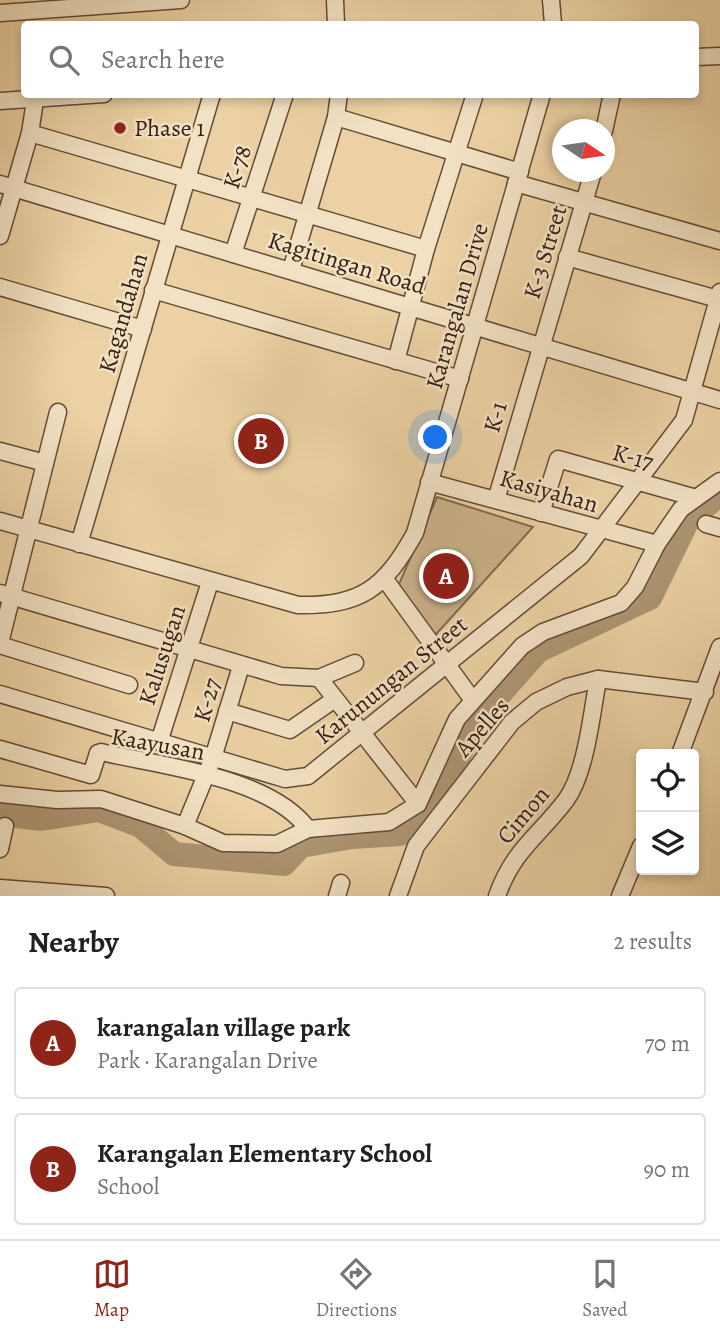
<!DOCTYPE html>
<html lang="en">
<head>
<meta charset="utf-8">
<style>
  :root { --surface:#fff; --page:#f2f2f2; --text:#202124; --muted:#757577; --line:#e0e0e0; --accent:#8f2418 }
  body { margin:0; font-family:Alegreya,serif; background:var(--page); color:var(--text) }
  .controls { position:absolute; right:21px; bottom:21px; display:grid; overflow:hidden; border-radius:7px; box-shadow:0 4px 10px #0003 }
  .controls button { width:63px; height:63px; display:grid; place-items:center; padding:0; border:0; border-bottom:2px solid var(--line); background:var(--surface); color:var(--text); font:35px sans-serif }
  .compass { position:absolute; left:552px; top:119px; width:63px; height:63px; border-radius:50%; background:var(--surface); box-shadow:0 4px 10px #0003; rotate:103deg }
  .you { position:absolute; left:436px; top:438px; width:24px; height:24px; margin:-18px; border:5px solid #fff; border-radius:50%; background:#1a73e8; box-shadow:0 0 0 10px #1a73e833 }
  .badge { display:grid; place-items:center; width:46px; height:46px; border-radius:50%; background:var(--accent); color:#fff; font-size:23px; font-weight:700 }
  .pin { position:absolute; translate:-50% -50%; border:4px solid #fff; box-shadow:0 2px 7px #0006 }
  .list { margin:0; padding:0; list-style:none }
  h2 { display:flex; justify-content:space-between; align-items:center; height:91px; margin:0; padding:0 28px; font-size:30px }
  h2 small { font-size:23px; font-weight:400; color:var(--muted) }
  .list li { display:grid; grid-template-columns:46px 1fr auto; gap:21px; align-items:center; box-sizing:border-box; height:112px; margin:0 14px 14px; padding:0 14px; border:2px solid var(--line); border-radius:7px }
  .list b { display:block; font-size:26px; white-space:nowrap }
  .list p { margin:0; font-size:23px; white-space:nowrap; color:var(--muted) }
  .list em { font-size:23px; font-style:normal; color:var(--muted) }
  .icon { flex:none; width:38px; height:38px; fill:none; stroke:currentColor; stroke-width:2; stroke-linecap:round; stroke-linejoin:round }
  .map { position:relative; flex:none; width:720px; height:896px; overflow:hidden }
  .search { position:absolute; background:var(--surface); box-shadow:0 4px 10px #0003; left:21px; right:21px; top:21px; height:77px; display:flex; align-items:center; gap:18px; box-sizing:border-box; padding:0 24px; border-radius:7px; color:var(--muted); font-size:26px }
  .sheet { height:343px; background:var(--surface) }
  nav { display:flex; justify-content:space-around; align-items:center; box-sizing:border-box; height:98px; border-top:2px solid var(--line); background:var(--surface); font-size:19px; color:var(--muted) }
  nav a { display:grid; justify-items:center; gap:4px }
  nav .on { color:var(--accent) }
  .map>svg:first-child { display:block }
</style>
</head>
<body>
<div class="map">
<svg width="720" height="896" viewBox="0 0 720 896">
  <rect width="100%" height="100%" fill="#ebd1a3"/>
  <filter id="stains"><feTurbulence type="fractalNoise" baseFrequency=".00286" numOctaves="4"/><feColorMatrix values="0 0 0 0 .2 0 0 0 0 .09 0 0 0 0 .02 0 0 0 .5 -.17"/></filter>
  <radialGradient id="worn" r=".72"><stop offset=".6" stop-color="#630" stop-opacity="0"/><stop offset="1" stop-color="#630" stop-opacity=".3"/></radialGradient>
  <polygon fill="#ccb38b" stroke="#816a50" stroke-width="2" points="437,497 533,527 430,641 399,584"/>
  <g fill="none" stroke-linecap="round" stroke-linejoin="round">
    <polyline stroke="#ad9572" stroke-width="24" points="0,814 41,819 99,810 141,826 174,854 284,864 301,846 352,837 401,834 415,825 424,816 484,712 538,651 650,598 687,522 720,494"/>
    <defs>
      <g id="minor">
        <polyline points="335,0 336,24"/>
        <polyline points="551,0 553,24"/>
        <polyline points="0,13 181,0"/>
        <polyline points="696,57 720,56"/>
        <polyline points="0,101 104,94"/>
        <polyline points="336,117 520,172"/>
        <polyline points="604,131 612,94"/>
        <polyline points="30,133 426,249"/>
        <polyline points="516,183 720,241"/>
        <polyline points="0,184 720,400"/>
        <polyline points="0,236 30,133 36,94"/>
        <polyline points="233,254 285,94"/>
        <polyline points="567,257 718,299"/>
        <polyline points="291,270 336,117 339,94"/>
        <polyline points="0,287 143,329"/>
        <polyline points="153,290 460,379"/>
        <polyline points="396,361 426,249 475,94"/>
        <polyline points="0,451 45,463"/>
        <polyline points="429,482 657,544"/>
        <polyline points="496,500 593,172"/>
        <polyline points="541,513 558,459 696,498"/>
        <path d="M0 521 298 605C361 606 384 589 415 533L542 94"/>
        <polyline points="706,524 720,528"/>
        <polyline points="79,544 212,94"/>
        <polyline points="384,578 472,699"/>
        <polyline points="0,593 281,676 319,678 355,663"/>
        <polyline points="0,643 58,412"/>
        <polyline points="0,645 129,685"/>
        <polyline points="319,678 418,804"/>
        <polyline points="0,694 285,779 308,776 581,556 684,420 720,292"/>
        <polyline points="227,711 290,730 335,699"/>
        <polyline points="159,742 210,582"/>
        <path d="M0 749 91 775 98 753 101 752C162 766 270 777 308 829"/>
        <polyline points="680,754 720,647"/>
        <polyline points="0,794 57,800 101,799 185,826 223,843 277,844 308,829 389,822 418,804 457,719 522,646 543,632 621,603 635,587 657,544 681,509 720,481"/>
        <polyline points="185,826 213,758 241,666"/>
        <polyline points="0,849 5,826"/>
        <polyline points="0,888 106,896"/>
        <polyline points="337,896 341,883"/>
        <polyline points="398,896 416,846 512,722 536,702 567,687 598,679 705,692"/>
        <path d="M497 896C513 850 539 836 566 800 586 773 592 712 598 679"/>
        <polyline points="620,896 641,846"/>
      </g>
    </defs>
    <use href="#minor" stroke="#634c38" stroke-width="19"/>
    <use href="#minor" stroke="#f2e1c3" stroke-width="16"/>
  </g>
  <circle fill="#8f2418" stroke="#f2e1c3" stroke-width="2.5" cx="120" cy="128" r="7"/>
  <g text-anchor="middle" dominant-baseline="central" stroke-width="5" stroke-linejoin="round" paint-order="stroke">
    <g font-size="24" fill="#362014" stroke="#f2e1c3" text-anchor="start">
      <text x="134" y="128">Phase 1</text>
    </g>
    <g font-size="24" fill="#362014" stroke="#f2e1c3">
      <text transform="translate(237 167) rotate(-72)">K-78</text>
      <text transform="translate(545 252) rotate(-73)">K-3 Street</text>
      <text transform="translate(347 263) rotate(17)">Kagitingan Road</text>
      <text transform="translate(457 306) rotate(-74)">Karangalan Drive</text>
      <text transform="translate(123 313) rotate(-74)">Kagandahan</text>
      <text transform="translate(495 417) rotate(-74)">K-1</text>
      <text transform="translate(633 457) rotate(16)">K-17</text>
      <text transform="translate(549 491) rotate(16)">Kasiyahan</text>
      <text transform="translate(162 655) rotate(-72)">Kalusugan</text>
      <text transform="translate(391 680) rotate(-39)">Karunungan Street</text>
      <text transform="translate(207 700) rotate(-74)">K-27</text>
      <text transform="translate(482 727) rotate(-49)">Apelles</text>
      <text transform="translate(158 744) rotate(10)">Kaayusan</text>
      <text transform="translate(523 815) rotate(-50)">Cimon</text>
    </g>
  </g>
  <rect width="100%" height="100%" filter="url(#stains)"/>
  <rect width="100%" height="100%" fill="url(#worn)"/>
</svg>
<div class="controls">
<button><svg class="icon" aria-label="locate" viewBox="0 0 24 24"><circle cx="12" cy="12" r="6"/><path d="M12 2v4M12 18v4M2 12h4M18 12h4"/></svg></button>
<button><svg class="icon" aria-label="layers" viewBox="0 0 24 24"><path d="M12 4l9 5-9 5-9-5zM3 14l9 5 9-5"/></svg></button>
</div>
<svg class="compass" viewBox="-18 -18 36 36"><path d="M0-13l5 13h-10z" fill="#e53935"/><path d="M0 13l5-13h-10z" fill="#757577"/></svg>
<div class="you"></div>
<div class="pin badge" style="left:446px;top:576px">A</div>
<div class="pin badge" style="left:261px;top:441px">B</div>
<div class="search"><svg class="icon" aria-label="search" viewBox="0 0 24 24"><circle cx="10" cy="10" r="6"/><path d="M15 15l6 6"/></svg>Search here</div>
</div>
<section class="sheet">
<h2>Nearby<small>2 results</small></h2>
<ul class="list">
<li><span class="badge">A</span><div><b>karangalan village park</b><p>Park · Karangalan Drive</p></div><em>70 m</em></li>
<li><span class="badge">B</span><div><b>Karangalan Elementary School</b><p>School</p></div><em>90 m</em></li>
</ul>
</section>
<nav>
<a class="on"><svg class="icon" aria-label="map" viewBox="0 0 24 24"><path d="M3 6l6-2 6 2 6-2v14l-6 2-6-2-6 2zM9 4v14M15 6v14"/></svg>Map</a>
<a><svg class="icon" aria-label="directions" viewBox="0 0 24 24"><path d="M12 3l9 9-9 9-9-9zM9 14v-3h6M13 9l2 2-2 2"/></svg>Directions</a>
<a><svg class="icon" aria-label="saved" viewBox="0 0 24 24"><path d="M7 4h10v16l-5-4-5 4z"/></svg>Saved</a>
</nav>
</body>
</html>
